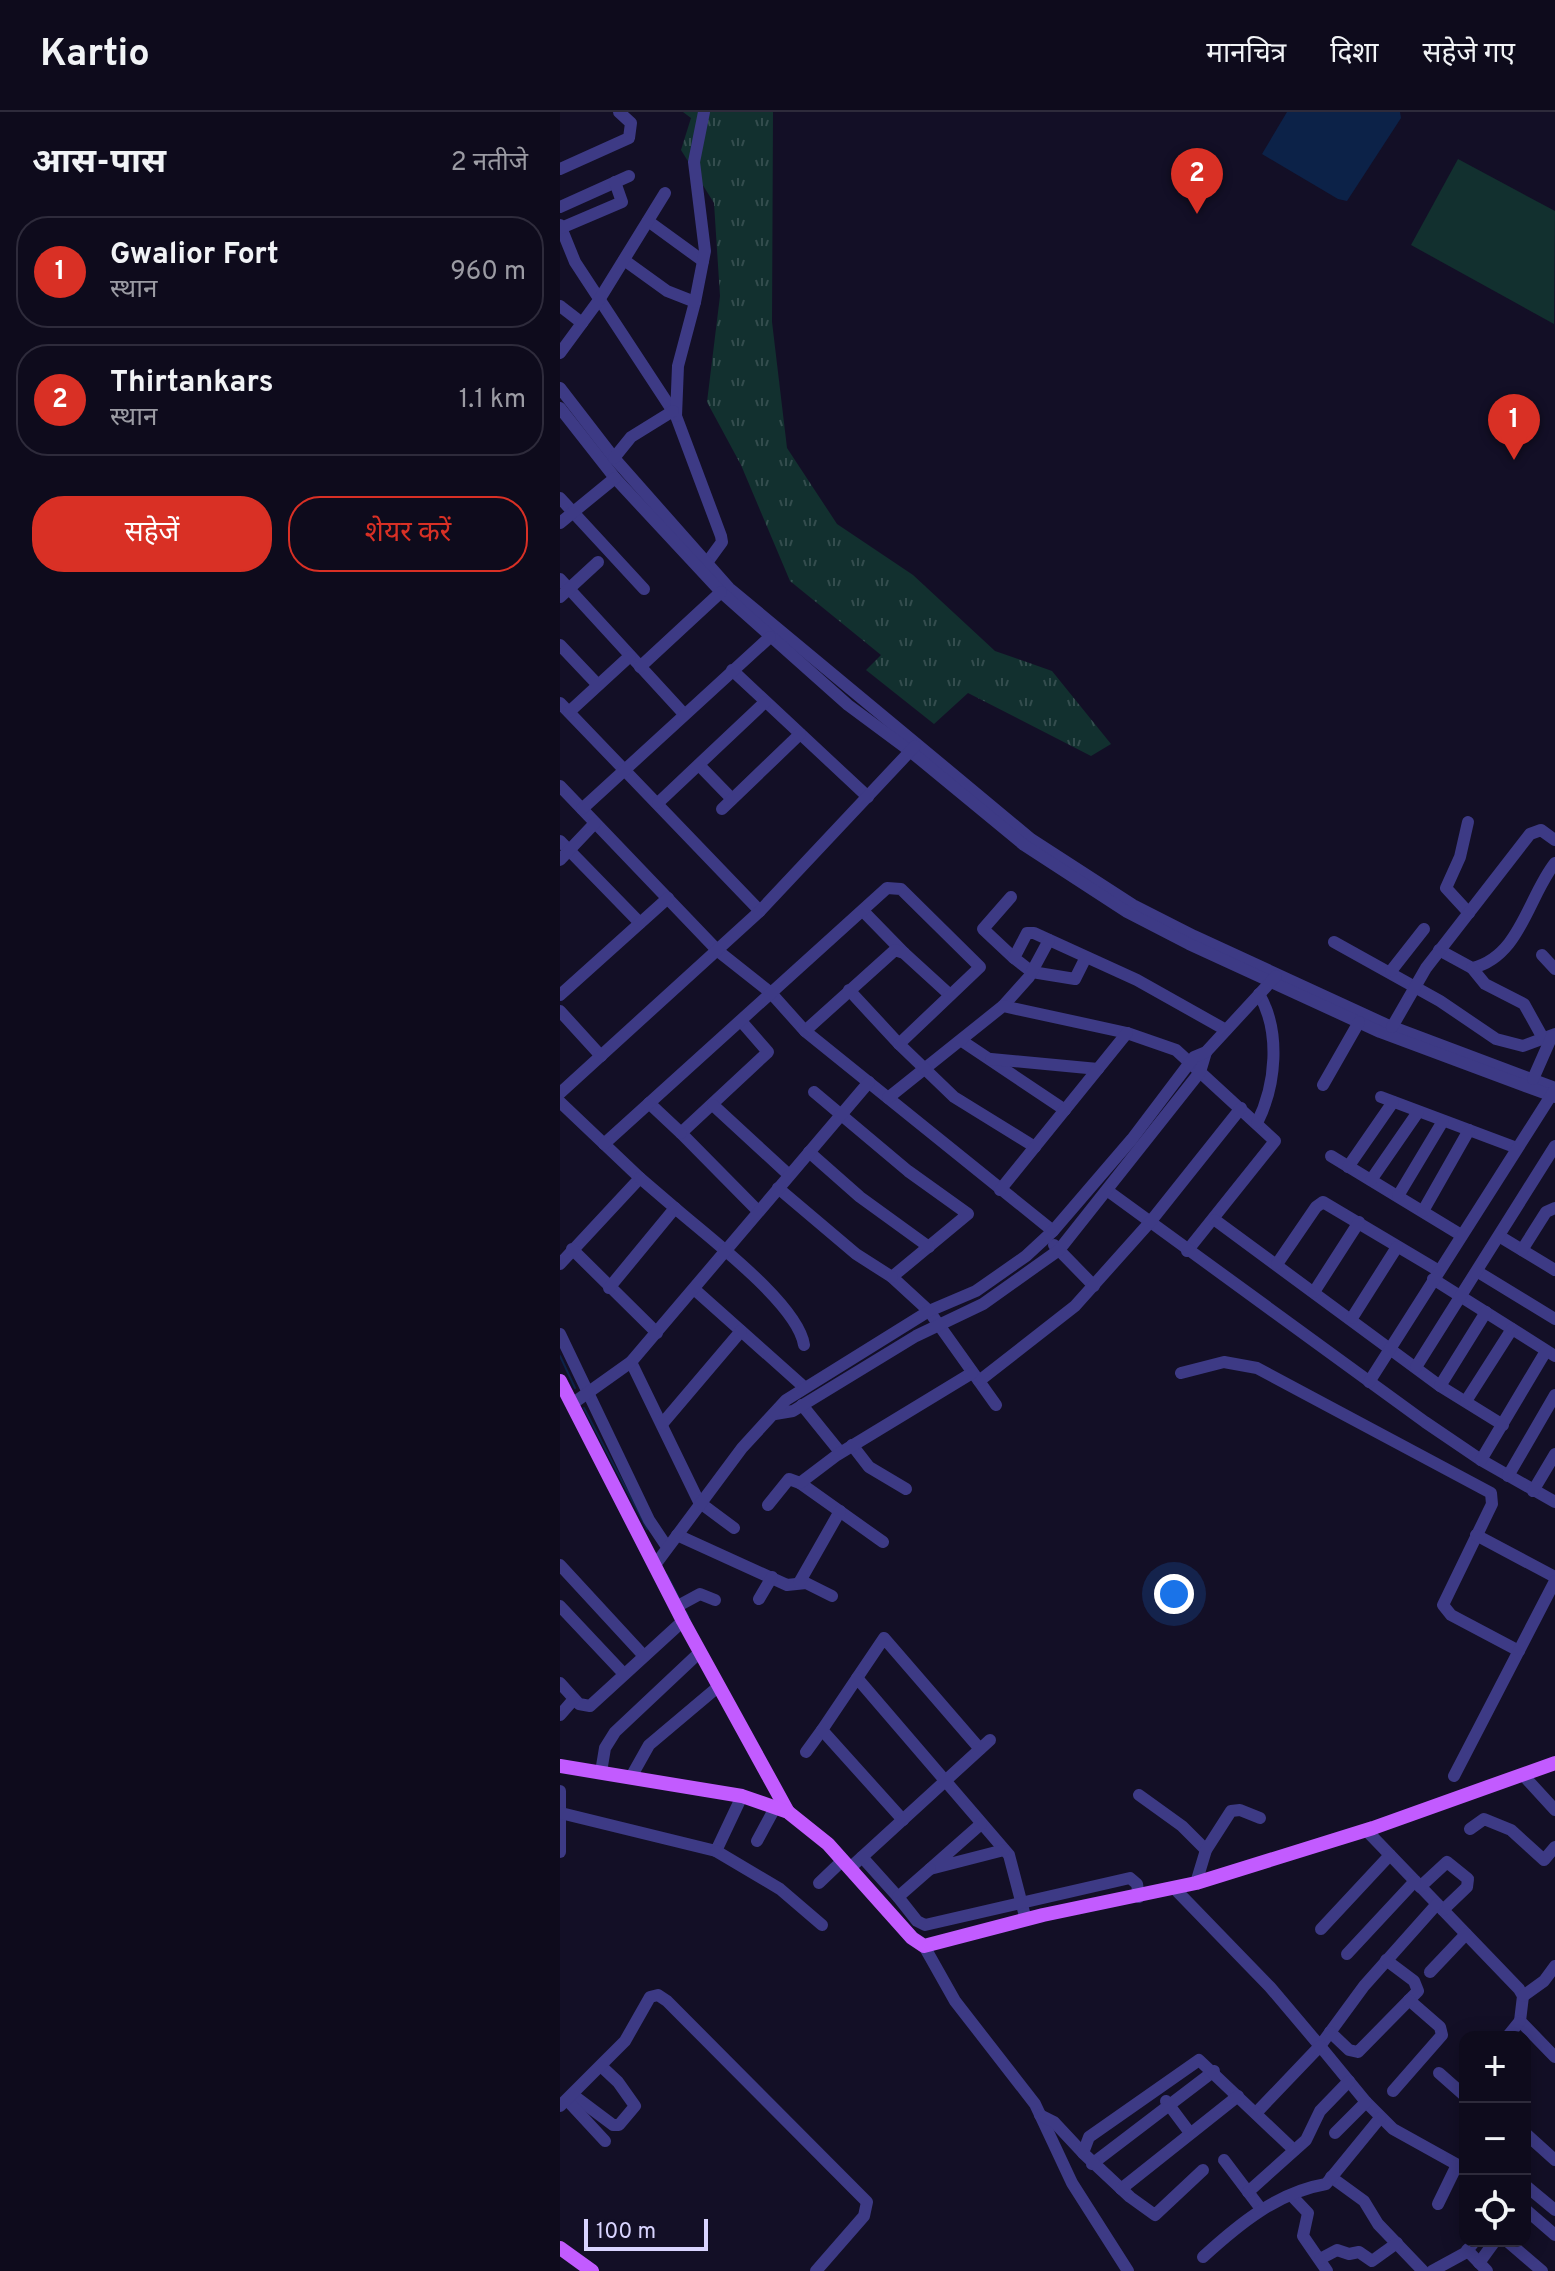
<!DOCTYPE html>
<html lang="hi">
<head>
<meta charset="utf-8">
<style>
  :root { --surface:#0e0b1c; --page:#171425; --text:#f1f3f6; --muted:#9b9ba3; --line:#2e2b3b; --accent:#d93025 }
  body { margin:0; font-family:Overpass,"Noto Sans Devanagari",sans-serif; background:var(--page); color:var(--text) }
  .controls { position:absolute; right:24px; bottom:24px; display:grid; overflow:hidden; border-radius:16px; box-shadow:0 4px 20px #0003 }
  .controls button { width:72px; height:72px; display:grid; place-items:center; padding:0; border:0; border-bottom:2px solid var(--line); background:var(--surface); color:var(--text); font:40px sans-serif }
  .scale { position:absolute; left:24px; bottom:20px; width:124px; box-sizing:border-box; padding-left:8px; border:4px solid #d9d4ff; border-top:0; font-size:22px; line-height:28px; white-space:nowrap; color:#d9d4ff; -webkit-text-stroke:6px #130f26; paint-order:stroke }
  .you { position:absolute; left:614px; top:1482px; width:28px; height:28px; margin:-20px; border:6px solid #fff; border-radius:50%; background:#1a73e8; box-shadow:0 0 0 12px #1a73e833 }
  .badge { display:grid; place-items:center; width:52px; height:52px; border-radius:50%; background:var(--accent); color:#fff; font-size:26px; font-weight:700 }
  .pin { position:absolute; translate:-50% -66px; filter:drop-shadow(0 2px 4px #0008) }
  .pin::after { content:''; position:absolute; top:42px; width:28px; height:24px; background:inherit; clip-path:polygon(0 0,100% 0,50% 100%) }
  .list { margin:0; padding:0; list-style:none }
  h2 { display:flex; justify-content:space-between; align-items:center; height:104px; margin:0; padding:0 32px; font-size:34px }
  h2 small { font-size:26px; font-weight:400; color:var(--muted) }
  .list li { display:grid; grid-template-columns:52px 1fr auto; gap:24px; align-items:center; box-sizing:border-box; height:112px; margin:0 16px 16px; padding:0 16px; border:2px solid var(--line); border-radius:32px }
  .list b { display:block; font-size:30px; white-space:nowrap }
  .list p { margin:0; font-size:26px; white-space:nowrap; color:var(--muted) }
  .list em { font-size:26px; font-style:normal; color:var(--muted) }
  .actions { display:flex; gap:16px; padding:24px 32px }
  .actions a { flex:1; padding:18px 0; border:2px solid var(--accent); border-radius:32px; text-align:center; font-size:28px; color:var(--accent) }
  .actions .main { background:var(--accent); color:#fff }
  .icon { flex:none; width:44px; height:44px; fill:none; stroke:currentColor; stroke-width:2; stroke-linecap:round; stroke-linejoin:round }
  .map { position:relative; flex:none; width:995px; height:2159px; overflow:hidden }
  header { display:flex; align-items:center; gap:48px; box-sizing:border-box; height:112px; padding:0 40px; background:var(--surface); border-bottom:2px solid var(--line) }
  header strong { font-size:38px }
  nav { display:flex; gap:44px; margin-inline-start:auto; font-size:28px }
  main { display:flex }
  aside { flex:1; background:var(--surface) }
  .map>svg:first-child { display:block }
</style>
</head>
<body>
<header>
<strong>Kartio</strong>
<nav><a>मानचित्र</a><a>दिशा</a><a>सहेजे गए</a></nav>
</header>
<main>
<aside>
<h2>आस-पास<small>2 नतीजे</small></h2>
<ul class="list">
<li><span class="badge">1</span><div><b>Gwalior Fort</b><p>स्थान</p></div><em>960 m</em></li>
<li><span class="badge">2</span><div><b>Thirtankars</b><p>स्थान</p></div><em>1.1 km</em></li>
</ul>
<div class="actions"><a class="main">सहेजें</a><a>शेयर करें</a></div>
</aside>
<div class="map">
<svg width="995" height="2159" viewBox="0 0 995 2159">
  <defs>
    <pattern id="grass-tufts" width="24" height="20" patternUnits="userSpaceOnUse" patternTransform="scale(2)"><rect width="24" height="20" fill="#12302f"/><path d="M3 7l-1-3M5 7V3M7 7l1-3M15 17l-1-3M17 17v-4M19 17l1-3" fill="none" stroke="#344d4e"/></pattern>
  </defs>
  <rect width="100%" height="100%" fill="#130f26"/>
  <polygon fill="url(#grass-tufts)" points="123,0 213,0 212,210 227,336 277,412 353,463 435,539 492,559 551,632 531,644 408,581 374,612 306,558 321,543 230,469 181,353 147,290 160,184 154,91 121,38 131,6"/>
  <polygon fill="#12302f" points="898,47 995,99 994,212 851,133"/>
  <polygon fill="#0c2248" points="727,0 840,0 841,6 787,89 778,87 702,42"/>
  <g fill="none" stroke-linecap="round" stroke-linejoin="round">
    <g stroke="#0c2248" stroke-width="2">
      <polyline points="0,1244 15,1276"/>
      <polyline points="24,1296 87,1417"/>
      <polyline points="107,1463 119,1486"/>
      <polyline points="126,1500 130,1508"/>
    </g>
    <g stroke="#3d3a85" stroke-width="12">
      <polyline points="0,57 69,26 71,11 59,0"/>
      <polyline points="0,95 69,64"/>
      <polyline points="88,109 143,149"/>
      <polyline points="0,113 15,150 116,304 161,424 162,430 146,452"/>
      <polyline points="1,116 62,90 55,70"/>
      <polyline points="64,148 107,179 135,190 118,254 116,304"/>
      <polyline points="135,190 145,139 134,50 144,0"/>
      <polyline points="0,194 22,211"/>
      <polyline points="0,241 39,188 105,81"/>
      <polyline points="0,276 54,346 169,476 471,727 573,793 634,824 825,912 995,976"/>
      <polyline points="0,296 55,366 161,480 288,593 350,639 464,733 567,800 629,832 820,920 995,985"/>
      <polyline points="54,346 71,325 113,299"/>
      <polyline points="0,386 84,477"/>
      <polyline points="0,411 55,366"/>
      <polyline points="0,467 124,602"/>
      <polyline points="0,485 38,450"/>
      <polyline points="0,533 38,573"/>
      <polyline points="80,555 161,480"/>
      <polyline points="172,558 308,685"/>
      <polyline points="0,591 200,799"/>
      <polyline points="9,600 70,544"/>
      <polyline points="139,653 172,687"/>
      <polyline points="0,674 158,839 211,881 245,919 493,1119"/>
      <polyline points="98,691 205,590"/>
      <polyline points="22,697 210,525"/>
      <polyline points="162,697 240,622"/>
      <polyline points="908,710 900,745 886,776 909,801"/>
      <polyline points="0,729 80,811"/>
      <polyline points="0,748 35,711"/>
      <polyline points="451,785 423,817 454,846"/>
      <polyline points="303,799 344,841"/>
      <polyline points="774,830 880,889 936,927 963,934 995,922"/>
      <path d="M879 838 912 856C960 845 968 785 995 751"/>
      <polyline points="982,843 995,857"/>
      <polyline points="526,845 515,867 472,860 454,846 467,821 474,821 577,868 666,918"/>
      <polyline points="912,856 925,872 964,892 984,928"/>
      <polyline points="831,859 864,817"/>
      <polyline points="289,878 339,932"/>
      <polyline points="0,883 108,786"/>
      <polyline points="443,894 469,865 489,828"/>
      <polyline points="0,899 41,944"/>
      <polyline points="181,909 208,940 121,1021 198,1099"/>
      <polyline points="832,915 866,856 970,722 981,718 995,728"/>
      <polyline points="245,919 335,838 344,841 390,883"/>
      <polyline points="402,929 505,998"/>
      <polyline points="431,947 538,957"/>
      <polyline points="973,967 992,924"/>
      <polyline points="763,973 799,910"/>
      <polyline points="254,980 348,1059 408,1102 332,1165 369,1199 436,1293"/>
      <polyline points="0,981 200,799 355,634"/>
      <polyline points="821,985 957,1036"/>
      <polyline points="328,986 443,894 567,921 616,938 715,1029 627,1139"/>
      <polyline points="0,990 80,1066 0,1152"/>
      <polyline points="89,991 121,1021"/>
      <polyline points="153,993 229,1063"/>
      <path d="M697 1011C716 973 721 920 699 882"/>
      <polyline points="44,1032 327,776 341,777 420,855 339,932 394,985 475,1035"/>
      <polyline points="249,1040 300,1085 369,1135"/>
      <polyline points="771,1044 901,1123"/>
      <polyline points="788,1055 833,990"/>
      <polyline points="80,1066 115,1096"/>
      <polyline points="811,1068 858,1000"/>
      <polyline points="218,1076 296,1142 332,1165"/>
      <polyline points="440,1078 567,921"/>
      <polyline points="548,1079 865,1310 921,1348 995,1390"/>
      <polyline points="838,1084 883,1009"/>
      <polyline points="863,1099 909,1018"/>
      <polyline points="655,1108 880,1274 943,1313"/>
      <polyline points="939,1124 995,1158"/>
      <polyline points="494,1133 534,1174"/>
      <polyline points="12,1137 97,1221"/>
      <polyline points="962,1138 986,1100 995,1096"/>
      <polyline points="717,1152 756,1095 763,1090 879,1159"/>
      <polyline points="918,1160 995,1207"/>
      <polyline points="873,1167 995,1244"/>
      <path d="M49 1176 115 1096C148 1125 238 1192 244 1233"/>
      <polyline points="134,1177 244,1275"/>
      <polyline points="754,1180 799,1110"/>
      <polyline points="792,1206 837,1135"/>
      <polyline points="0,1222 89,1408 107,1435"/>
      <polyline points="71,1250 139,1390 174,1416"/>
      <polyline points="856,1255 995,1034"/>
      <polyline points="621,1261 664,1250 697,1256 931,1381 932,1392 883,1493 891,1503 959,1539"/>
      <polyline points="419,1269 515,1194 591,1109 681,996"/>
      <polyline points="809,1270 994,979"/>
      <polyline points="880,1274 926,1200"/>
      <polyline points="906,1289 952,1217"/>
      <polyline points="12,1292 71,1250 309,970"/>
      <polyline points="242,1293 280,1340"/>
      <polyline points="215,1302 233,1299 356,1224 423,1192 499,1138 640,960 646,940"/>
      <polyline points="102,1312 181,1219"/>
      <polyline points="292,1333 309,1355 346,1377"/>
      <polyline points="921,1348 986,1239"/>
      <polyline points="948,1364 995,1283"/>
      <polyline points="240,1371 323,1430"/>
      <polyline points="973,1379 995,1342"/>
      <polyline points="208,1393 229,1367 240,1371 277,1343 412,1261"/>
      <polyline points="117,1423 227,1473 246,1471 272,1484"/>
      <polyline points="916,1423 995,1465"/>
      <polyline points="0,1453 84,1544"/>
      <polyline points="95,1453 182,1336 226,1288 369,1199 416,1179 466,1144 493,1119 572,1027 634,945 646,940 716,864"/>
      <polyline points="239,1471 280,1399"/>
      <polyline points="199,1487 212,1465"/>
      <polyline points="0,1494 64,1562"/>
      <polyline points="116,1495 140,1482 155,1488"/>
      <polyline points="297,1566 324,1526 420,1637"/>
      <polyline points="0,1571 19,1592 30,1594 123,1509"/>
      <polyline points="0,1603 14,1587"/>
      <polyline points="246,1640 262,1618"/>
      <polyline points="41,1660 45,1636 55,1620 140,1540"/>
      <polyline points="963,1663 995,1698"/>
      <polyline points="894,1664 995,1469"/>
      <polyline points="71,1665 89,1633 159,1574"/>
      <polyline points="0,1679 0,1740"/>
      <polyline points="579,1683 622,1714 646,1738"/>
      <polyline points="1,1701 156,1739 182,1684"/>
      <polyline points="343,1708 262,1618 297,1566 449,1743 466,1808"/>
      <polyline points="421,1712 370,1757 444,1738"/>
      <polyline points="910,1717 924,1707 951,1718 984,1748 995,1735"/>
      <polyline points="806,1718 959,1877 963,1884 960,1909 995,1945"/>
      <polyline points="197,1729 216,1694"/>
      <polyline points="156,1739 220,1777 262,1813"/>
      <polyline points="302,1745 338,1785"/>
      <polyline points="290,1756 430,1628"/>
      <polyline points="370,1757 338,1785 357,1809 365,1813 570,1766 577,1772 579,1785"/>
      <polyline points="259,1771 283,1748"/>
      <polyline points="636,1771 646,1738 671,1699 680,1698 700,1706"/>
      <polyline points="860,1775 887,1750 908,1767 907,1775 883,1798"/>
      <polyline points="614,1776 710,1875 760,1934 804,1874 877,1792"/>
      <polyline points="761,1817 830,1743"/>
      <polyline points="364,1834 395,1889 475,1992 512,2071 568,2159"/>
      <polyline points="787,1842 855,1769"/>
      <polyline points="870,1860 906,1822"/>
      <polyline points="963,1884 984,1869 995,1854"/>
      <polyline points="770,1920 789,1938 798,1940 858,1879 854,1869 826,1848"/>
      <polyline points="947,1925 960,1909"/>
      <polyline points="879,1961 905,1984"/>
      <polyline points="833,1979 882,1923 880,1915 849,1888"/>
      <polyline points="13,1983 53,2013 59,2013 75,1994 58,1970 42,1955"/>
      <polyline points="7,1988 45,2029"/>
      <polyline points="606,1989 630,2021"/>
      <polyline points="806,1990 833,2017 905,2057"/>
      <polyline points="0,1994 65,1929 90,1885 98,1883 107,1889 307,2090 304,2104 256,2159"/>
      <polyline points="696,2001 760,1934 806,1990 775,2021"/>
      <polyline points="480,2003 494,2010 523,2041"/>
      <polyline points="965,2021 995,2048"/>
      <polyline points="664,2048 701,2097"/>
      <polyline points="532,2052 654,1959"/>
      <polyline points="643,2058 595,2103 570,2085 523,2041 529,2025 639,1948 734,2038"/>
      <polyline points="771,2065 804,2089 818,2112 863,2159"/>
      <polyline points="965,2073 995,2098"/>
      <polyline points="561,2077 678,1984"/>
      <polyline points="688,2080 746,2028 760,1999 789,1969"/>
      <polyline points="731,2083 748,2101 743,2124 767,2159"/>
      <polyline points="878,2092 897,2053"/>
      <polyline points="965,2097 995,2123"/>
      <polyline points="947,2129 982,2159"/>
      <polyline points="907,2138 927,2159"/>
      <path d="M643 2145C679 2112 718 2080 766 2072L820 2006"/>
      <polyline points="760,2147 777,2138 789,2142 799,2140 812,2149 837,2131"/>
      <polyline points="919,2151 935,2129"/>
      <polyline points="872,2159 905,2141 915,2129"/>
    </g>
    <g stroke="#c25bff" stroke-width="14">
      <polyline points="0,1269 123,1509 228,1700"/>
      <polyline points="0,1654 182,1684 228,1700 268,1732 352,1826 364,1834 483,1803 636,1771 813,1716 995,1651"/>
      <polyline points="0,2136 32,2159"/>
    </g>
  </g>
</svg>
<div class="controls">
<button>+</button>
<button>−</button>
<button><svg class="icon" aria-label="locate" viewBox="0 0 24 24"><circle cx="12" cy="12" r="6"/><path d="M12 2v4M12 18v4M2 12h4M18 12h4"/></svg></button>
</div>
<div class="scale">100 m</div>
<div class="you"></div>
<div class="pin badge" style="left:954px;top:348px">1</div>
<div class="pin badge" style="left:637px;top:102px">2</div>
</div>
</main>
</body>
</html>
